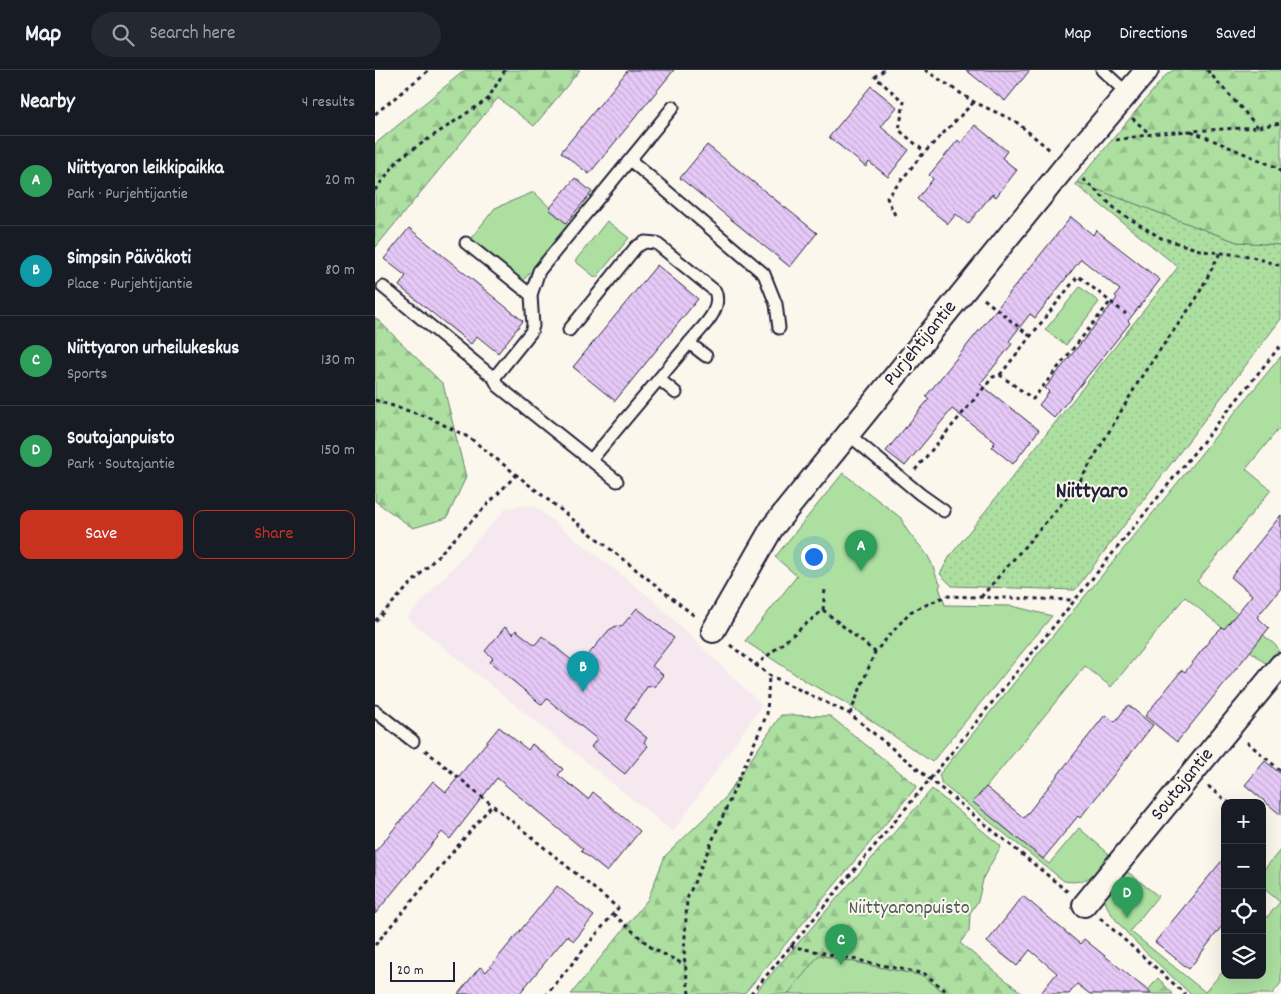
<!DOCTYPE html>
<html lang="en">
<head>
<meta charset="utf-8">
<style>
  :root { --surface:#171b24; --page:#242831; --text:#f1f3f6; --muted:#9ea1a6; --line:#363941; --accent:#c8321e }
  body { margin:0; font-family:Dekko,sans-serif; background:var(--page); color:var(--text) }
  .controls { position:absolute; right:15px; bottom:15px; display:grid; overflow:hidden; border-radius:10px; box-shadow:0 5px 20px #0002 }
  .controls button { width:45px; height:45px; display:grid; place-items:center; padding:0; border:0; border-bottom:1px solid var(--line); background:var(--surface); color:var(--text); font:25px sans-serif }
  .scale { position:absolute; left:15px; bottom:12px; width:65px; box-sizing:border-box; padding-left:5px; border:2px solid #22223b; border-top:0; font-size:14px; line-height:18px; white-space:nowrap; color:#22223b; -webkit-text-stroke:4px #fbf7ec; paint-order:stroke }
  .you { position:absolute; left:438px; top:486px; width:18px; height:18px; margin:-12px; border:4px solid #fff; border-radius:50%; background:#1a73e8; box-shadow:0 0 0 8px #1a73e833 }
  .badge { display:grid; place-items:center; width:32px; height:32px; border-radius:50%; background:var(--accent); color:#fff; font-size:16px; font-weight:700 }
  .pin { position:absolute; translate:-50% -41px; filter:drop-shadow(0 1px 2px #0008) }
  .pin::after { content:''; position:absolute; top:26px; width:18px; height:15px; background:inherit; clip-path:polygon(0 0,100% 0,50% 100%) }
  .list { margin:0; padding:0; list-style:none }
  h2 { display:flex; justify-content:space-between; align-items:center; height:65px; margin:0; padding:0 20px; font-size:21px }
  h2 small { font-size:16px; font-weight:400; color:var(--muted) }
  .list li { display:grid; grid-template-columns:32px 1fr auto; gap:15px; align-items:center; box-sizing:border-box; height:90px; padding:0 20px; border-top:1px solid var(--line) }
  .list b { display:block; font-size:19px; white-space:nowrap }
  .list p { margin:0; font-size:16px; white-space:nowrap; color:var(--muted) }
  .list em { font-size:16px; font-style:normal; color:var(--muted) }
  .actions { display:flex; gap:10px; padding:15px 20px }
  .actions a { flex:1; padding:11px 0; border:1px solid var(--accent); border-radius:10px; text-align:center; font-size:18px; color:var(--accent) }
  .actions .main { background:var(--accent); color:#fff }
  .icon { flex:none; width:28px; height:28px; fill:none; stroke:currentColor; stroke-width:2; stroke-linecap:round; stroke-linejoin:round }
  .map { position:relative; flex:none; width:906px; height:924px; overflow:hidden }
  header { display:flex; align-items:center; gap:30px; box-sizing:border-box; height:70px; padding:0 25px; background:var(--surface); border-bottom:1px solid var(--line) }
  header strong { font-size:24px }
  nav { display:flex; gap:28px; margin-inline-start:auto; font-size:18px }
  .search { width:350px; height:45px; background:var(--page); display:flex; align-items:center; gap:12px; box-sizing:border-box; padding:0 18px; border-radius:28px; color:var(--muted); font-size:19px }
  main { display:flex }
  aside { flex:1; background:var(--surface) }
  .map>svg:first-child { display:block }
</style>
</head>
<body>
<header>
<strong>Map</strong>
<div class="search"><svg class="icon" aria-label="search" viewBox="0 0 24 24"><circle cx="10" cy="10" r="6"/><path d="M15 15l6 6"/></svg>Search here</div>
<nav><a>Map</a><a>Directions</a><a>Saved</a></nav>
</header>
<main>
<aside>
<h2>Nearby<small>4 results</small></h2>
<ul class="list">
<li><span class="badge" style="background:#2e9e5b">A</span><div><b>Niittyaron leikkipaikka</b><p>Park · Purjehtijantie</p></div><em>20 m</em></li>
<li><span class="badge" style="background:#0f9aa8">B</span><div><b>Simpsin Päiväkoti</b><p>Place · Purjehtijantie</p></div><em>80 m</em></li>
<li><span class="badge" style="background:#2e9e5b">C</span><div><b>Niittyaron urheilukeskus</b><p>Sports</p></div><em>130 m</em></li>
<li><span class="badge" style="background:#2e9e5b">D</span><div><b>Soutajanpuisto</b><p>Park · Soutajantie</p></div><em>150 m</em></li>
</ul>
<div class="actions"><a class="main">Save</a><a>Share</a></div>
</aside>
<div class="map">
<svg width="906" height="924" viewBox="0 0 906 924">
  <defs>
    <pattern id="grass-dots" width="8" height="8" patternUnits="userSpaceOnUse" patternTransform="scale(1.25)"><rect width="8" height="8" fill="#acdfa0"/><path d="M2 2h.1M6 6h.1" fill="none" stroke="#94bf8b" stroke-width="1.8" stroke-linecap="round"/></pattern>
    <pattern id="forest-firs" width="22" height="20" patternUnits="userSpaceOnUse" patternTransform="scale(1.25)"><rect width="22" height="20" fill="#acdfa0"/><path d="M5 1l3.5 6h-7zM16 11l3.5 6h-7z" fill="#94bf8b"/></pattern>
    <pattern id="building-back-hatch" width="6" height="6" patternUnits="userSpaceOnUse" patternTransform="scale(1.25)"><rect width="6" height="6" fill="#e6c9f7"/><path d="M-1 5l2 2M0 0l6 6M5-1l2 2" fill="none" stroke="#c5acd5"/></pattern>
  </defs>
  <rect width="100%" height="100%" fill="#fbf7ec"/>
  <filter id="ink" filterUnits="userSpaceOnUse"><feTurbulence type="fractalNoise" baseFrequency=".02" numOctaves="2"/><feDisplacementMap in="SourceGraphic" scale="10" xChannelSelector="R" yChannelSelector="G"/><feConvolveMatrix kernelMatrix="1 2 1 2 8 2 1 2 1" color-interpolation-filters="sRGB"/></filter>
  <g filter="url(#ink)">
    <polygon fill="#f5e9ef" points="158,435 277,529 387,635 298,762 32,548 131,438"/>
    <polygon fill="url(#grass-dots)" stroke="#67806e" points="702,112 862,172 906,175 906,249 700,520 577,516 565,504 575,486 803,197 701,115"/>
    <g fill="url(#forest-firs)" stroke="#67806e">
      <polygon points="90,0 205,0 159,56 123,28 0,178 0,74"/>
      <polygon points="798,0 906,0 906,175 862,172 702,112 790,6"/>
      <polygon points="0,247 68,314 91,407 72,448 38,458 0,431"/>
      <polygon points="406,645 455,646 542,716 369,924 196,924 273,829 290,786 349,729"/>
      <polygon points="557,719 626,776 609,806 603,831 595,843 594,861 585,873 648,924 571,924 548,906 445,885 413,924 379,924"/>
      <polygon points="783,908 798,924 770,924"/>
    </g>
    <g fill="#acdfa0" stroke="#67806e">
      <polygon points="159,122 194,156 148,211 96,168 120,138"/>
      <polygon points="232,151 254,168 221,208 200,191"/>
      <polygon points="705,217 724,232 691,275 670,260"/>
      <path d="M906 286V356L871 399 896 420 822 511 898 573 903 578 904 581 893 593H890L810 527 736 617 710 596 599 732 674 794 704 758 733 783 734 788C720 804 712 815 689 811L567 714 564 705Z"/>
      <path d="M468 403 526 448C531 465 549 476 556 492 560 500 560 507 566 514L564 517 570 535 637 536 677 546 557 692 469 632 432 612 370 571 422 506 400 487Z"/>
      <path d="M906 779V913L897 924H815C799 906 722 845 730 823 733 816 742 808 747 802L754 803 783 826 755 861 830 922 850 899V905H887V853L905 832 887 817V802Z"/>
      <polygon points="444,885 548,906 571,924 413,924"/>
    </g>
    <g fill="url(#building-back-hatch)" stroke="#22223b">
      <polygon points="253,0 299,0 214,104 186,82"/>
      <polygon points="591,0 655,0 630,31"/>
      <polygon points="496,16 522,37 506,57 534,80 513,107 494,92 491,97 454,67"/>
      <polygon points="600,55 632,81 627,88 642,100 621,127 617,124 593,154 581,144 573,154 542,129 558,109 554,105 583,70 586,73"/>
      <polygon points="332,75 442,163 415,197 305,108"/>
      <polygon points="200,108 217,122 191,153 174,139"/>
      <polygon points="696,147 718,165 721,160 785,210 753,251 755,253 679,348 664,335 674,322 670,318 742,228 740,226 745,220 706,189 660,248 655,244 634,271 637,274 605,314 664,360 638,394 617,377 620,372 577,339 530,396 511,381 554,329 551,326"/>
      <polygon points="34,158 148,251 123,283 102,266 96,274 24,216 31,206 9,189"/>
      <polygon points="282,195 323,229 240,331 198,297"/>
      <polygon points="906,445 906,518 882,547 894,558 802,672 770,646 807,600 810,602 838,566 847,557 849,559 877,525 856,507"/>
      <polygon points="262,538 299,568 277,596 288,605 280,616 272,617 250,650 272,668 269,672 273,676 250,704 216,677 222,669 172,629 167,635 115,592 118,588 110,581 130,557 138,564 141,560 160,575 167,566 200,593 203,588 207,592 234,560 241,556 246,557"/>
      <polygon points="753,635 778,655 705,748 703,746 668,789 598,732 611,717 649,748 730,645 740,652"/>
      <polygon points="124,657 153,680 157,674 188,699 183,705 213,729 218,722 265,761 232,802 206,781 208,779 122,708 75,769 67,762 0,844 0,782 58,711 71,722"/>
      <polygon points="890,691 906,704 906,745 870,715"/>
      <polygon points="850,787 850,852 814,899 780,872"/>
      <polygon points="182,816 219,846 199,871 192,866 144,924 83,924 105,897 111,902"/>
      <polygon points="648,826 705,874 709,869 777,924 715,924 702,914 694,924 665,924 682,903 655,880 642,896 612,872"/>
    </g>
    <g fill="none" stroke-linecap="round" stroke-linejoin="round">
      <defs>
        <g id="service">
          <polyline points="727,0 752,23"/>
          <polyline points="255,90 389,204 401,234 404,258"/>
          <polyline points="91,173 156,225"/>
          <polyline points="8,217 119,308 123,316 242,411"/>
          <path d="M194 260 261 177 270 172 281 173 340 221C348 241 326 258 314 273"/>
          <polyline points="119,308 156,262 158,256 156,225 164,201 298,37"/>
          <polyline points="284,309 301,323"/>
          <polyline points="473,364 545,424 569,441"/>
          <polyline points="216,390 314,273 331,286"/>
          <polyline points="0,641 38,671"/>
        </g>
        <g id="minor">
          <polyline points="338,561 397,458 692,94 772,0"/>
          <polyline points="709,835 906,595"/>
        </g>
      </defs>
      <use href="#service" stroke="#22223b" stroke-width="15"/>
      <use href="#minor" stroke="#22223b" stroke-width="26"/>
      <g stroke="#22223b" stroke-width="3" stroke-dasharray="4 4" stroke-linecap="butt">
        <polyline points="509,0 500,7 529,32 524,60 550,82"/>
        <polyline points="550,0 599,32 640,51 675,80"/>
        <polyline points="832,0 883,57"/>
        <polyline points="0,44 54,0"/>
        <polyline points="757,48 775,64"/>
        <polyline points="816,61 901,97 906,102"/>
        <polyline points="741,70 784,63 883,57 906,53"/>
        <polyline points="708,109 744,142 786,168 828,181 874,186 906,196"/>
        <polyline points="0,120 25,88 113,29 130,0"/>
        <polyline points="520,145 512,128 545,87 599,32"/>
        <polyline points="609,229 655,266"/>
        <polyline points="625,305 703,206 751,244"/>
        <polyline points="0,330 55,348 95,368 321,547"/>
        <polyline points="540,400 618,307 625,305 658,329 736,231"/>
        <polyline points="606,527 702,416 768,304 821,229 845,183"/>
        <polyline points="448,540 450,519"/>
        <polyline points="0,551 142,404"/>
        <polyline points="355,575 394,605 475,644 693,822"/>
        <polyline points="380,596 448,540 500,582"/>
        <polyline points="475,644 500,582 535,542 571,526 699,530"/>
        <polyline points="872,672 906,701"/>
        <polyline points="50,680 243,838 172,924"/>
        <polyline points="833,716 854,733"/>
        <polyline points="238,844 277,878 310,895"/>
        <polyline points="725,848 810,924"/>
        <polyline points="0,875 117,735"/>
        <polyline points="415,876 550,904 575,924"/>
        <polyline points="314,924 309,885 312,829 392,644 394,605"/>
        <polyline points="376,924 556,708 906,275"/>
      </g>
      <use href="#service" stroke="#fbf7ec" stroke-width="11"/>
      <use href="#minor" stroke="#fbf7ec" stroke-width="22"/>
    </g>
  </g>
  <g text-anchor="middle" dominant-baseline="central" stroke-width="4" stroke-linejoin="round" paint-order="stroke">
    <g font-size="20" fill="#22223b" stroke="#fbf7ec">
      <text transform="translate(546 274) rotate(-51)">Purjehtijantie</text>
      <text transform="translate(808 715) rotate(-51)">Soutajantie</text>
    </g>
    <g font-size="20" fill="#4b5b59" stroke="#fbf7ec">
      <text x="534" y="839">Niittyaronpuisto</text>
    </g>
    <g font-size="22" font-weight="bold" fill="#22223b" stroke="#fbf7ec">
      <text x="717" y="422">Niittyaro</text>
    </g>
  </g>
</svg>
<div class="controls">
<button>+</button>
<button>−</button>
<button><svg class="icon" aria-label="locate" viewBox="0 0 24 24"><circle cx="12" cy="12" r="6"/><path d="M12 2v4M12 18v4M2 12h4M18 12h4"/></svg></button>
<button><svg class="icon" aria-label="layers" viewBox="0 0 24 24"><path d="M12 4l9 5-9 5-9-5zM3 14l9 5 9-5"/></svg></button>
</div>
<div class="scale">20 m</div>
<div class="you"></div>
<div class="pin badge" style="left:486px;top:501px;background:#2e9e5b">A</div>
<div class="pin badge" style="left:208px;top:622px;background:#0f9aa8">B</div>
<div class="pin badge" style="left:466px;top:895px;background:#2e9e5b">C</div>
<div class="pin badge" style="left:752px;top:848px;background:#2e9e5b">D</div>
</div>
</main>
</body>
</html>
